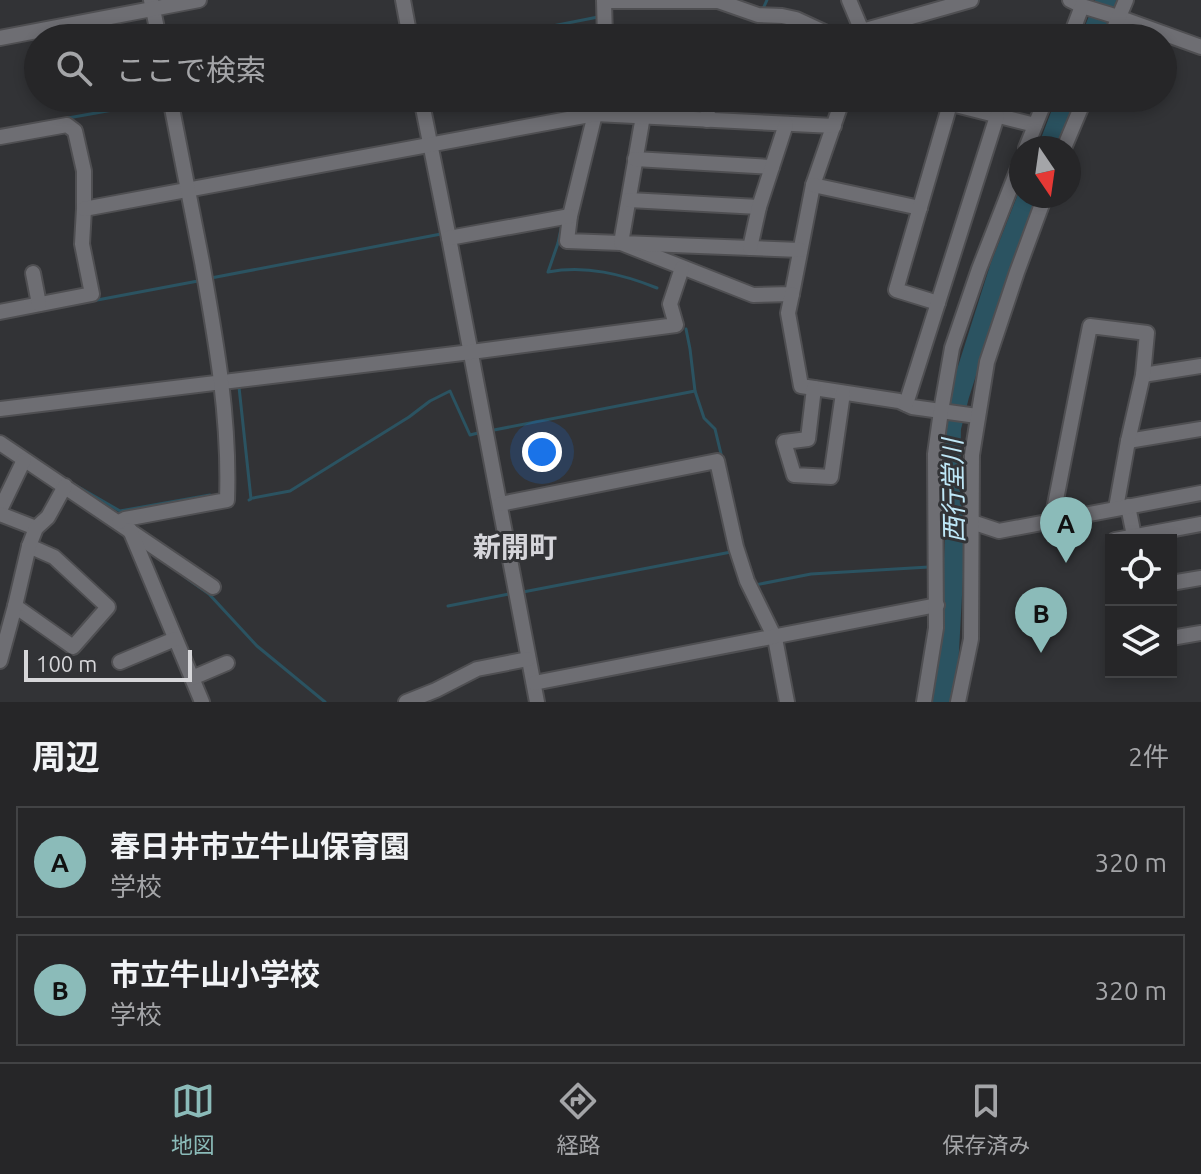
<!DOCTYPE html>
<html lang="ja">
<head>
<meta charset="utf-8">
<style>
  :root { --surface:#262628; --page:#323234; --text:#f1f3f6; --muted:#a4a5a8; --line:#424345; --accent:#8bbbb9 }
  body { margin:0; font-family:Ubuntu,"Noto Sans JP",sans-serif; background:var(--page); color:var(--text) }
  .controls { position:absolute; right:24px; bottom:24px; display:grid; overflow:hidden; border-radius:0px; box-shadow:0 4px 12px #0003 }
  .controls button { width:72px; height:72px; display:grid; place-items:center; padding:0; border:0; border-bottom:2px solid var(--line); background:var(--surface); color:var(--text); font:40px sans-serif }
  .compass { position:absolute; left:1009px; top:136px; width:72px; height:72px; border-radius:50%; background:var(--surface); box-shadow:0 4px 12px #0003; rotate:167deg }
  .scale { position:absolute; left:24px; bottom:20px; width:168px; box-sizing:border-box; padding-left:8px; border:4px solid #d6d6d9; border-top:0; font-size:22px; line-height:28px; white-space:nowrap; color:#d6d6d9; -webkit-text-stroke:6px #323336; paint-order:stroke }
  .you { position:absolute; left:542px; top:452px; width:28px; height:28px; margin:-20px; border:6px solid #fff; border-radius:50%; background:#1a73e8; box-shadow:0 0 0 12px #1a73e833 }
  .badge { display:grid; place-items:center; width:52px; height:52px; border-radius:50%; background:var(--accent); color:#111; font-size:26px; font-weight:700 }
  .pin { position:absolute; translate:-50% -66px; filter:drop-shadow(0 2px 4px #0008) }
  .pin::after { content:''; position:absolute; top:42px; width:28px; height:24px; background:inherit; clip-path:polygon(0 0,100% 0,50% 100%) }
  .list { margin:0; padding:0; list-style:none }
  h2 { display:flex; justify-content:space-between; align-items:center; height:104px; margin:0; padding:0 32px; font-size:34px }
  h2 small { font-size:26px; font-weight:400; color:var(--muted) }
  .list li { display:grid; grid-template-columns:52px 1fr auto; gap:24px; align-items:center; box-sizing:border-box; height:112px; margin:0 16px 16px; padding:0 16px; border:2px solid var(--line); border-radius:0px }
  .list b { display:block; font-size:30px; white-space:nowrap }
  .list p { margin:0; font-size:26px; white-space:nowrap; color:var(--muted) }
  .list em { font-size:26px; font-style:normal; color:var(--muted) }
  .icon { flex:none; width:44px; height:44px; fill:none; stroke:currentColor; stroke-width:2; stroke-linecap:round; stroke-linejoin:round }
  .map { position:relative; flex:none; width:1201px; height:702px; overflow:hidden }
  .search { position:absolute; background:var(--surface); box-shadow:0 4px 12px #0003; left:24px; right:24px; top:24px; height:88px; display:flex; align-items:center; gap:20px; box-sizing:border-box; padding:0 28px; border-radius:44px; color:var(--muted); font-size:30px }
  .sheet { height:360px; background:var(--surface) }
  nav { display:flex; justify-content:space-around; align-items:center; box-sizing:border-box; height:112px; border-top:2px solid var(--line); background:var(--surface); font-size:22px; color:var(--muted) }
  nav a { display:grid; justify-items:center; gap:4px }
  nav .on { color:var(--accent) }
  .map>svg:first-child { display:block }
</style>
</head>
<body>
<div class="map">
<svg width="1201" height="702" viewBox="0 0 1201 702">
  <rect width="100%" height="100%" fill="#323336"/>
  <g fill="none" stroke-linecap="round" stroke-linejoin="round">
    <g stroke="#2b5361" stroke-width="3">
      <polyline points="762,11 767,0"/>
      <polyline points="491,38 598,17"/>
      <polyline points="68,118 163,101"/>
      <path d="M562 224 558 243 548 272C586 265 622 274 657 288"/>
      <polyline points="211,278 441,234"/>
      <polyline points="92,301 198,281"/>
      <polyline points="686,329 690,349 695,391 704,418 715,429 722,458"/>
      <polyline points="239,387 251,499 249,500"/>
      <polyline points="494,430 695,391"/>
      <polyline points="75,485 120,511 210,495"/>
      <polyline points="253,498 290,491 409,417 430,401 450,391 470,435 478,433"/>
      <polyline points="185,577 209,594 257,646 325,702"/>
      <polyline points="755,585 811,574 929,567"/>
      <polyline points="523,592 731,552"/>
      <polyline points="448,606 509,594"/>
    </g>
    <g stroke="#2b5361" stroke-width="20">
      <polyline points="1091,38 1106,0"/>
      <polyline points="1048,148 1067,98"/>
      <polyline points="940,702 948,669 955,540 950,491 951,428 959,396 1000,267 1028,196"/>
    </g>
    <defs>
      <g id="minor">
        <polyline points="151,0 159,38"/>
        <polyline points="403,0 410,38"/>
        <polyline points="849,0 862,31"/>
        <polyline points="1070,0 1082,6 1118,17 1201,47"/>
        <polyline points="0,38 199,0"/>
        <polyline points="605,38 604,1 718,1 758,15 782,16 796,19 837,38"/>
        <polyline points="860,38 862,31 971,0"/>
        <polyline points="1070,38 1082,6"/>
        <polyline points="1110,38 1126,0"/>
        <polyline points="421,98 449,238 537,702"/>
        <polyline points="928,98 1035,125"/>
        <polyline points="595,114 570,216 567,241 621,243 753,295 792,294 813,185 843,98"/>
        <polyline points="643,116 621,243 800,250"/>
        <polyline points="707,120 709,98"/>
        <polyline points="0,137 67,125 75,131 84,171 84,209 82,244 92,294 0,312"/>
        <polyline points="1026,148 1046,98"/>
        <polyline points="1064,148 1085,98"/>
        <polyline points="635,159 772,167"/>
        <polyline points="813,185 920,208"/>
        <polyline points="629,200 759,207"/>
        <polyline points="84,209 595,114 834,126"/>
        <polyline points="449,238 570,216"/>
        <polyline points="750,248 759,207 786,124"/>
        <polyline points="33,273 39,304"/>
        <polyline points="792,294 788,313 801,386 899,401 912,407 977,416"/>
        <polyline points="938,303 896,290 950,104"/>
        <polyline points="1143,375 1201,366"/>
        <polyline points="814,388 808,439 784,442 794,475 831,477 843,393"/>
        <polyline points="906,404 997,116"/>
        <polyline points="0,409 471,352 676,325 670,304 682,268"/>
        <polyline points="1128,441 1201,429"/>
        <polyline points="0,443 213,587"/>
        <polyline points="500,504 717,461 736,547 747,581 775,638 787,702"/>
        <polyline points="1128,506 1134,536"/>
        <polyline points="0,510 24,460"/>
        <polyline points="0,514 36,528"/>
        <polyline points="1052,520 1090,326 1147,333 1143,375 1128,441 1116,508"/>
        <path d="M119 522 125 519 227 500C230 419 216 341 202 262 191 207 181 153 170 98"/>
        <polyline points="972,522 999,531 1201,493"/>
        <polyline points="130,530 202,702"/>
        <polyline points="1115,540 1201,524"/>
        <polyline points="1171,583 1201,578"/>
        <polyline points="15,606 73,647 108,607 54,557 29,546"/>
        <polyline points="1171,638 1201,633"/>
        <polyline points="0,661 15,606 29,546 36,528 48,517 65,486"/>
        <polyline points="120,662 175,639"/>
        <polyline points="192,678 227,663"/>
        <polyline points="534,683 937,605"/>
        <polyline points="406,702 436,690 477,669 528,659"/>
        <polyline points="924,702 936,628 935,454 941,411 952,348 979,269 1021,161"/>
        <polyline points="958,702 971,639 972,455 987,362 1017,272 1045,196"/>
      </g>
    </defs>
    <use href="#minor" stroke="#4f4f52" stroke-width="18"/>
    <use href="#minor" stroke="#6e6e73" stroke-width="14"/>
  </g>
  <g text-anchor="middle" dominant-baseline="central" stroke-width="6" stroke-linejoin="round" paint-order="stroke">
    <g font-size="26" font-style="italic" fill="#bfe8f8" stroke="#323336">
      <text transform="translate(953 491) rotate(-91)">西行堂川</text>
    </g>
    <g font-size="28" font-weight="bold" fill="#d6d6db" stroke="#323336">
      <text x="515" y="546">新開町</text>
    </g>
  </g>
</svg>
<div class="controls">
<button><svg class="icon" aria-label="locate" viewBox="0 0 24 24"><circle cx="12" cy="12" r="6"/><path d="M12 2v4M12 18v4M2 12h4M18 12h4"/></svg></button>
<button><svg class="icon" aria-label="layers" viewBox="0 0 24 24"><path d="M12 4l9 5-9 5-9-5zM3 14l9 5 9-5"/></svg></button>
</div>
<svg class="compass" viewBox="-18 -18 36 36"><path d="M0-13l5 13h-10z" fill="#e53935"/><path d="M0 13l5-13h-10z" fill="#a4a5a8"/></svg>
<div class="scale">100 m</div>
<div class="you"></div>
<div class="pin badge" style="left:1066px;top:563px">A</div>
<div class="pin badge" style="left:1041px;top:653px">B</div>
<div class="search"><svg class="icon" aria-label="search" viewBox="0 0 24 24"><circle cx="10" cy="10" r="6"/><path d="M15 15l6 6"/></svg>ここで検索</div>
</div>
<section class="sheet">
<h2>周辺<small>2件</small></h2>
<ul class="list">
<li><span class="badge">A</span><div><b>春日井市立牛山保育園</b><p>学校</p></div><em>320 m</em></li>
<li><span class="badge">B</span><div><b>市立牛山小学校</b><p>学校</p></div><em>320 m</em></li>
</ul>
</section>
<nav>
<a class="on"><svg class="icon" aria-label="map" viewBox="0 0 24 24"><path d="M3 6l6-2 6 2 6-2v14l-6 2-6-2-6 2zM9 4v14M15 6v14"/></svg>地図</a>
<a><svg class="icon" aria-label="directions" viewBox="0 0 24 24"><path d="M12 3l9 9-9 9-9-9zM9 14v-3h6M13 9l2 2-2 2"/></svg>経路</a>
<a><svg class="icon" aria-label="saved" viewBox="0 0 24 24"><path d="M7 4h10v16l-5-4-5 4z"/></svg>保存済み</a>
</nav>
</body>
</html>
